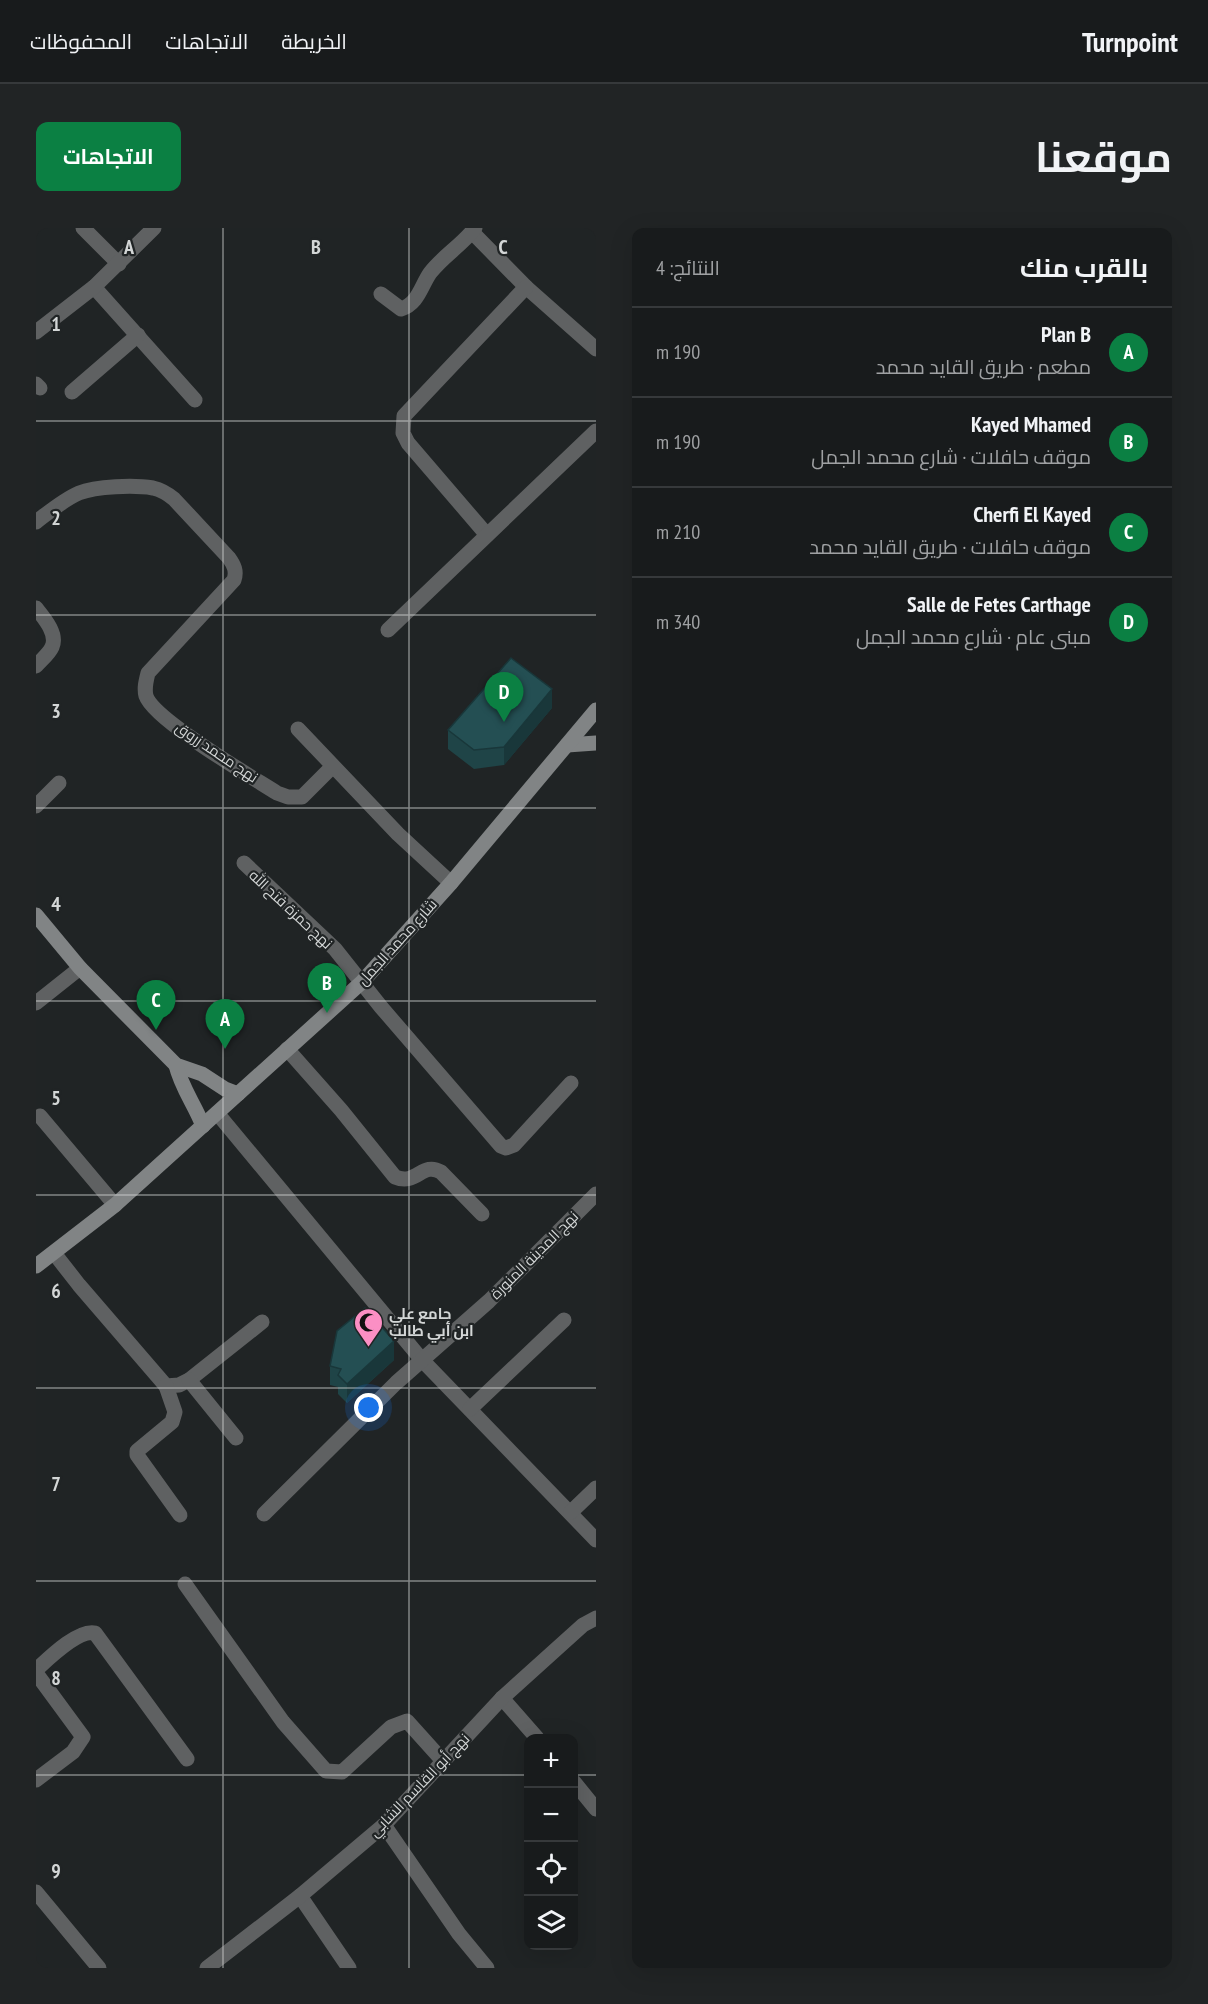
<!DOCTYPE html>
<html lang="ar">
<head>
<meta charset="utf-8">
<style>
  :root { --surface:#181b1c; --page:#212425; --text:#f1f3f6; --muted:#9fa1a3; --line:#36393b; --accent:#0b8043 }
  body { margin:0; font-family:"PT Sans Narrow",Cairo,sans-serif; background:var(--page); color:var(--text); direction:rtl }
  .controls { position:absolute; right:18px; bottom:18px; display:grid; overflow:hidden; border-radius:12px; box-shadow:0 6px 24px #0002 }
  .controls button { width:54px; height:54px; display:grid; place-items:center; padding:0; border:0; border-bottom:2px solid var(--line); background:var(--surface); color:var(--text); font:30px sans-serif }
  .you { position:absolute; left:333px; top:1180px; width:21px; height:21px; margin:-15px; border:4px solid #fff; border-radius:50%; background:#1a73e8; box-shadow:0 0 0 9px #1a73e833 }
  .badge { display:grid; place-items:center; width:39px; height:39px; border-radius:50%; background:var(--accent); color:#fff; font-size:20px; font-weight:700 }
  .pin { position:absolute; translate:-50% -50px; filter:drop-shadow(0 2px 3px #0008) }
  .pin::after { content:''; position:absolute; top:32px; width:21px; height:18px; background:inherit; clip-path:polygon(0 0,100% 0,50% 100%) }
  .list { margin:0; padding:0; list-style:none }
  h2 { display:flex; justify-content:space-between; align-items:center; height:78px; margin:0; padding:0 24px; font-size:26px }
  h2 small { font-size:20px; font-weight:400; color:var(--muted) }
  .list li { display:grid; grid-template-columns:39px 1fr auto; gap:18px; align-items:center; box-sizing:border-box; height:90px; padding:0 24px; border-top:2px solid var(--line) }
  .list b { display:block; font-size:22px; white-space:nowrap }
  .list p { margin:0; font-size:20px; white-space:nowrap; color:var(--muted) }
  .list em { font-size:20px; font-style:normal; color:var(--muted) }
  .icon { flex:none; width:33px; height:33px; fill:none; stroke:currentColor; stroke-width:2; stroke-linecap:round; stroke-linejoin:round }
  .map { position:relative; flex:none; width:560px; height:1740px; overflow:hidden; direction:ltr; border-radius:12px }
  header { display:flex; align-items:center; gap:36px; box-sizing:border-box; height:84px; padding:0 30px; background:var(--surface); border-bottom:2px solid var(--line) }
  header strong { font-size:28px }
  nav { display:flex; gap:33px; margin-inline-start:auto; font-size:21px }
  .intro { display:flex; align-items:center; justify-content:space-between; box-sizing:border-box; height:144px; padding:0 36px }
  h1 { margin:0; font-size:42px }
  .button { padding:15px 27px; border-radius:12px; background:var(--accent); color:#fff; font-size:21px; font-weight:700 }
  main { display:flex; gap:36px; padding:0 36px }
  aside { flex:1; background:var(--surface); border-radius:12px; box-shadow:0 6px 24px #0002 }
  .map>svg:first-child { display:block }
</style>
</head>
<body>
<header>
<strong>Turnpoint</strong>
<nav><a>الخريطة</a><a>الاتجاهات</a><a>المحفوظات</a></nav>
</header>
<div class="intro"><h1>موقعنا</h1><a class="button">الاتجاهات</a></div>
<main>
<aside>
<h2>بالقرب منك<small>النتائج: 4</small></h2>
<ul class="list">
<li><span class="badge">A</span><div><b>Plan B</b><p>مطعم · طريق القايد محمد</p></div><em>190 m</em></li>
<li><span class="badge">B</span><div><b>Kayed Mhamed</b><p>موقف حافلات · شارع محمد الجمل</p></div><em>190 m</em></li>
<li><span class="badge">C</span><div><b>Cherfi El Kayed</b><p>موقف حافلات · طريق القايد محمد</p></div><em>210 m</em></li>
<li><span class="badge">D</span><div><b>Salle de Fetes Carthage</b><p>مبنى عام · شارع محمد الجمل</p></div><em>340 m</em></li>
</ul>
</aside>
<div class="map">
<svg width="560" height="1740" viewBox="0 0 560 1740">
  <rect width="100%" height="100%" fill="#202425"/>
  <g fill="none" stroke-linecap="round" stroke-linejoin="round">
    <g stroke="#5f6162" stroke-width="15">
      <polyline points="47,0 83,36"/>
      <polyline points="436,4 490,59 560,121"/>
      <polyline points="58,59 159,172"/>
      <path d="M345 66 365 81C382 76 385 58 394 45 407 28 426 17 439 0"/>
      <polyline points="0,104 58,59 118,0"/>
      <polyline points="0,156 4,160"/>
      <polyline points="36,164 102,107"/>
      <path d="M0 294C13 284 27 272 43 265 60 258 99 257 117 260 126 262 132 266 138 271L193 330C198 337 201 343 198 352L112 445C110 453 108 460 110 468 118 492 216 549 241 565L252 569H266L296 539"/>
      <polyline points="451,307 372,215 367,205 368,188 490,59"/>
      <path d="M0 380C8 390 22 406 16 419 13 426 5 432 0 438"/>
      <polyline points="352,402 560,203"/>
      <polyline points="262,501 362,606 415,655"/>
      <polyline points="0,578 23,555"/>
      <polyline points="208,635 299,721 345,779 465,918 470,920 478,917 535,855"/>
      <polyline points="0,775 44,740"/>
      <path d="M251 821 305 882 359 949C381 958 386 933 405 944L446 986"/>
      <polyline points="181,885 386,1132 560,1312"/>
      <polyline points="4,888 79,977"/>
      <polyline points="18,1025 43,1057 130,1158 143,1157 153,1152 226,1094"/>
      <polyline points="153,1152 200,1210"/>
      <polyline points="130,1158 139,1184 136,1194 101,1223 101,1227 144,1287"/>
      <polyline points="434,1181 528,1092"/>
      <polyline points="535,1284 560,1260"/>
      <polyline points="228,1286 360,1155 453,1073 560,966"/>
      <polyline points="149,1356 247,1494 290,1543 306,1544 355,1499 371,1493 407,1533"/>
      <path d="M0 1442C12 1431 42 1401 59 1405L151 1531"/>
      <polyline points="0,1445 47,1509 37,1524 0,1552"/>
      <polyline points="466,1470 501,1510"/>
      <polyline points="538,1554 560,1581"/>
      <polyline points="348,1597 423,1706 451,1740"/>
      <polyline points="0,1664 63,1740"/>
      <polyline points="264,1668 313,1740"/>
      <polyline points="171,1740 264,1668 348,1597 466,1470 547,1397 560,1390"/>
    </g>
    <g stroke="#818485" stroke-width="15">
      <polyline points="531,517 560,515"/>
      <polyline points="0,687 44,740 140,837 166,846 189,861 202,866"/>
      <path d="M140 837C145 859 159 877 167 898"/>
      <polyline points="0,1038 79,977 326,754 415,655 560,482"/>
    </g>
  </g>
  <g fill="#1f4447">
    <polygon points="516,480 468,537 438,541 412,521 412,502"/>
    <polygon points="358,1132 311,1175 302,1166 302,1159 294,1157 294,1138"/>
  </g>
  <g fill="#19373a">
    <polygon points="516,461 516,480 468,537 468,519"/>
    <polygon points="358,1113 358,1132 311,1175 311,1156"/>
  </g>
  <g fill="#244f53" stroke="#19373a" stroke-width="1.5">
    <polygon points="475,430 516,461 468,519 438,522 412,502"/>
    <polygon points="329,1080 358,1113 311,1156 302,1147 305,1141 294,1138 301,1103"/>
  </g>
  <path fill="none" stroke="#d3d6d6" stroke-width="1.5" stroke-opacity="0.55" d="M187 0V1740M373 0V1740M0 193H560M0 387H560M0 580H560M0 773H560M0 967H560M0 1160H560M0 1353H560M0 1547H493M538 1547H560"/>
  <defs>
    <symbol id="mosque-pin" viewBox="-11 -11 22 30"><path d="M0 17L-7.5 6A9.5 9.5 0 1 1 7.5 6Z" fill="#fb8fc4" stroke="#202425"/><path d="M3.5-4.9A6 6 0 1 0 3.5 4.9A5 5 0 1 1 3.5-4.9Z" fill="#111"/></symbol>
  </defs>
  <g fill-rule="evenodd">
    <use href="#mosque-pin" x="316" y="1078" width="33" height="45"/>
  </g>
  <g text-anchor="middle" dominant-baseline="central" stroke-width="4.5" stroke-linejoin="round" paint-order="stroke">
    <g font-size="15" fill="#d3d6d6" stroke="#202425">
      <text transform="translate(181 524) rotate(34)">نهج محمد زروق</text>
      <text transform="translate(255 681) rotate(43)">نهج حمزة فتح الله</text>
      <text transform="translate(361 714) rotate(-48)">شارع محمد الجمل</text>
      <text transform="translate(498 1027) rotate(-45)">نهج المدينة المنورة</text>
      <text transform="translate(383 1557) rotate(-46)">نهج أبو القاسم الشابي</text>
    </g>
    <g font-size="15" font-weight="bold" fill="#d3d6d6" stroke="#202425" text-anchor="start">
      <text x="353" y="1085">جامع علي<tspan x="353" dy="17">ابن أبي طالب</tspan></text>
    </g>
  </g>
  <g font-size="20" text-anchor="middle" font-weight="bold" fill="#d3d6d6" stroke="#202425" stroke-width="4.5" stroke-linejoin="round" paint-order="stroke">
    <text x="93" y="26">A</text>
    <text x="280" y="26">B</text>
    <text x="467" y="26">C</text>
    <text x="20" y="103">1</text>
    <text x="20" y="297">2</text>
    <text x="20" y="490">3</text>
    <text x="20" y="683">4</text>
    <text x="20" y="877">5</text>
    <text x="20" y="1070">6</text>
    <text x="20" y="1263">7</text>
    <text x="20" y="1457">8</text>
    <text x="20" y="1650">9</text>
  </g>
</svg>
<div class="controls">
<button>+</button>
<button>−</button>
<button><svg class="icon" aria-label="locate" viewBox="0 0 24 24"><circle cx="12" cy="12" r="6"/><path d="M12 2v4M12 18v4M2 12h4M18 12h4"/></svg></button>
<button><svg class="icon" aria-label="layers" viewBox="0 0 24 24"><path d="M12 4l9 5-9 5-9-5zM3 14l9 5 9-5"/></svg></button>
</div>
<div class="you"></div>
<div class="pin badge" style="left:189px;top:821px">A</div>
<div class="pin badge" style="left:291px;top:785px">B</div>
<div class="pin badge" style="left:120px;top:802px">C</div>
<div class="pin badge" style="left:468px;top:494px">D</div>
</div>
</main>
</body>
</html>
